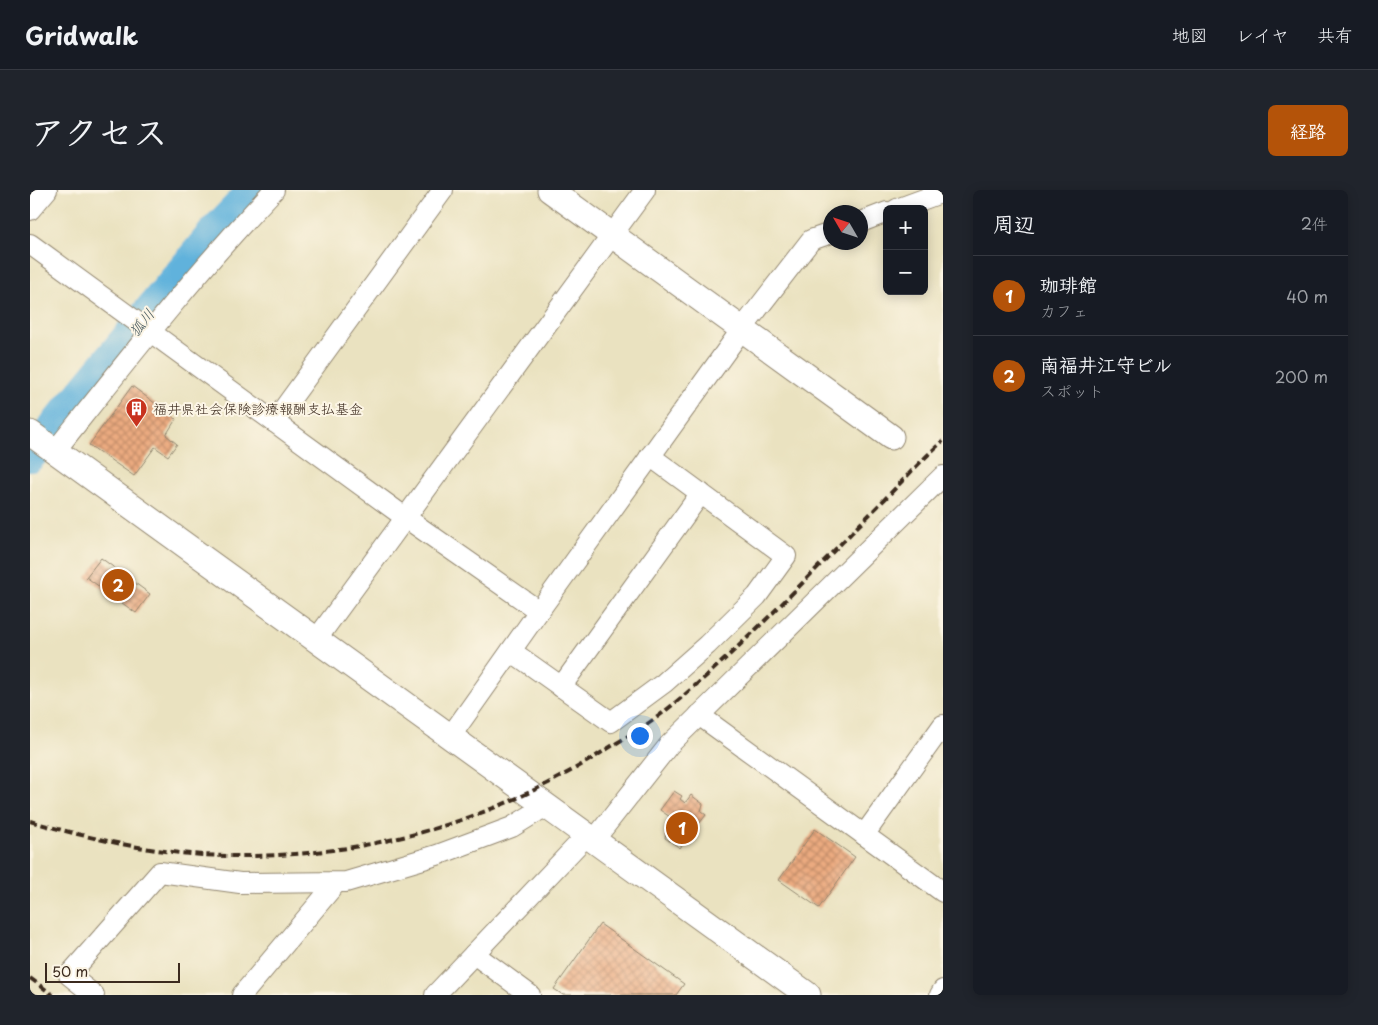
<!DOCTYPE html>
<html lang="ja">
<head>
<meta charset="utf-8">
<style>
  :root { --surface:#171b24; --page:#20242c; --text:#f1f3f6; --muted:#9ea1a6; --line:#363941; --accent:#b45309 }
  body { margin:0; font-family:"Playpen Sans","Klee One",sans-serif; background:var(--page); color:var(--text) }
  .controls { position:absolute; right:15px; top:15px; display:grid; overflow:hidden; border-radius:8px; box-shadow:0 2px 12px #0003 }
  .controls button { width:45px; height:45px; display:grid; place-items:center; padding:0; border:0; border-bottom:1px solid var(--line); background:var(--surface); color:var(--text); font:25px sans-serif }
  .compass { position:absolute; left:793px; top:15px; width:45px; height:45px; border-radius:50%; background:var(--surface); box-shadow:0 2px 12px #0003; rotate:309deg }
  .scale { position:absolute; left:15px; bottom:12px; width:135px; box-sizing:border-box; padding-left:5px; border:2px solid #3b2a1e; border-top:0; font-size:14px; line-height:18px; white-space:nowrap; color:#3b2a1e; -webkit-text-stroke:4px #fcf5e5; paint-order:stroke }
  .you { position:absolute; left:609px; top:545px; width:18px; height:18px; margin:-12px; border:4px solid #fff; border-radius:50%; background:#1a73e8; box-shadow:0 0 0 8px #1a73e833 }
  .badge { display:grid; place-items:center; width:32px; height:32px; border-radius:50%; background:var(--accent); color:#fff; font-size:16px; font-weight:700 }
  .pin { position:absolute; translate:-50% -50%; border:2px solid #fff; box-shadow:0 1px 5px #0006 }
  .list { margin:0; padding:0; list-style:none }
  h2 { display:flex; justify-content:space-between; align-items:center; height:65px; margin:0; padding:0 20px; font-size:21px }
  h2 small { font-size:16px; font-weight:400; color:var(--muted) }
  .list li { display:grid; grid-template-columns:32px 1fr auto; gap:15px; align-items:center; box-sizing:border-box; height:80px; padding:0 20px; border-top:1px solid var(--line) }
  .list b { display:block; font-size:19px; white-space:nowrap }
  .list p { margin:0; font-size:16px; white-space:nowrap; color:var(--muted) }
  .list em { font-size:16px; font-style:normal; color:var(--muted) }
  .map { position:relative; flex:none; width:913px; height:805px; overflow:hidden; border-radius:8px }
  header { display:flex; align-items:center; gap:30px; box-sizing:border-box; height:70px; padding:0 25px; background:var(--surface); border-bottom:1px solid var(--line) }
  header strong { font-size:24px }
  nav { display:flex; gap:28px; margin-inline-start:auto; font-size:18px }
  .intro { display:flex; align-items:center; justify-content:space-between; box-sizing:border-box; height:120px; padding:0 30px }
  h1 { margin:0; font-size:35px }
  .button { padding:12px 22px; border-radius:8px; background:var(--accent); color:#fff; font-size:18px; font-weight:700 }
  main { display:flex; gap:30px; padding:0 30px }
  aside { flex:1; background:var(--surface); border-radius:8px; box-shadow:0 2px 12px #0003 }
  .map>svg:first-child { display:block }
</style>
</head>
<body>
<header>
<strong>Gridwalk</strong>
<nav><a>地図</a><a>レイヤ</a><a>共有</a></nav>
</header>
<div class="intro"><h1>アクセス</h1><a class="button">経路</a></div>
<main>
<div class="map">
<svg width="913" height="805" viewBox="0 0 913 805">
  <defs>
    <pattern id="building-cross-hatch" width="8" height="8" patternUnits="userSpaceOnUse" patternTransform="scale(1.25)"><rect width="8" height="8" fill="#ebaa80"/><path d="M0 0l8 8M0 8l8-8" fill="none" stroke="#c08b68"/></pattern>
  </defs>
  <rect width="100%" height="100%" fill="#fcf5e5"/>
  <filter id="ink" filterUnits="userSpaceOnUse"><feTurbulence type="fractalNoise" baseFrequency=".02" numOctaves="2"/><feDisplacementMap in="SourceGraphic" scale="10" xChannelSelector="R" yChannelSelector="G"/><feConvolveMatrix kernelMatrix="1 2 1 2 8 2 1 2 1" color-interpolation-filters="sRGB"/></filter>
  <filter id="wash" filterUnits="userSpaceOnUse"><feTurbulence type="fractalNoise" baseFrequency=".0096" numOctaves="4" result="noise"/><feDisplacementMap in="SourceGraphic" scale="20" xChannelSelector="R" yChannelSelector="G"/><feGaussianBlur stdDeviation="1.12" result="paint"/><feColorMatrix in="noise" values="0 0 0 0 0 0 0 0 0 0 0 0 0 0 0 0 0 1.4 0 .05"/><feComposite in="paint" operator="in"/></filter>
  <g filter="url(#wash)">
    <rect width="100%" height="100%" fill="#eae2c0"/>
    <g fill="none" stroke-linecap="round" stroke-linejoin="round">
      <polyline stroke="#61b2dc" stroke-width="32" points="0,266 184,42 224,0"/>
    </g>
    <g id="blocks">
      <g fill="url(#building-cross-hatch)">
        <polygon points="102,196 146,229 136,245 147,254 138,266 125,257 104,286 59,255"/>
        <polygon points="71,368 120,404 106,423 56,387"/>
        <polygon points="644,601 652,606 650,609 655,613 661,605 673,614 671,621 676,625 650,658 635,648 640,627 630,620"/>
        <polygon points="785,639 825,667 789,718 749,690"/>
        <polygon points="570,734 654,794 646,805 533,805 524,799"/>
      </g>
    </g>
  </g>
  <g filter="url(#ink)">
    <use href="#blocks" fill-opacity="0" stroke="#92866f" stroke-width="1"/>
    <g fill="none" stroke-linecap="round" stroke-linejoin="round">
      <defs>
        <g id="minor">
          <polyline points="867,19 913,2"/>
          <polyline points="0,20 17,0"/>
          <polyline points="831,32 857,22"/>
          <polyline points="0,54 376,328 509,421"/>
          <polyline points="244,232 413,0"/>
          <path d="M25 261C96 172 166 82 244 0"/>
          <polyline points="286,450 615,0"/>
          <polyline points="481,461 581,532 634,493 677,455 727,406 756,366 620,266"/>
          <polyline points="531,497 671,303"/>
          <polyline points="669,525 913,702"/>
          <polyline points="420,547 509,421 712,139 781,50 801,43"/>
          <polyline points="834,645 913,535"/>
          <polyline points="564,650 639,555 913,286"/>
          <polyline points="444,764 500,805"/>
          <polyline points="64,805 39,785 130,682 210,693 316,692 407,665 482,637 516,616"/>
          <polyline points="212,805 306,693"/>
          <polyline points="405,805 557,645"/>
          <polyline points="910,805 913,800"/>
        </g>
        <g id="tertiary">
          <polyline points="520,0 861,247"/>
          <polyline points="0,243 778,805"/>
        </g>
      </defs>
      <use href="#minor" stroke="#92866f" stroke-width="22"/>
      <use href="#tertiary" stroke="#92866f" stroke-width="27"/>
      <use href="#minor" stroke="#fff" stroke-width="20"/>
      <use href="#tertiary" stroke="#fff" stroke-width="25"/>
      <g stroke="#3b2a1e" stroke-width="4" stroke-dasharray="8 4" stroke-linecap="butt">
        <path d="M0 631C64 650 132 665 199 666 334 668 463 633 577 559 596 547 617 536 635 521 712 459 779 385 849 315 870 294 890 271 913 251"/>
        <polyline points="0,788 23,805"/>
        <polyline points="0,803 3,805"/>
      </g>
    </g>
  </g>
  <defs>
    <symbol id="building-pin" viewBox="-11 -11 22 30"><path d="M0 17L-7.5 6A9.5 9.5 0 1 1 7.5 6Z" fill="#c8321e" stroke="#fcf5e5"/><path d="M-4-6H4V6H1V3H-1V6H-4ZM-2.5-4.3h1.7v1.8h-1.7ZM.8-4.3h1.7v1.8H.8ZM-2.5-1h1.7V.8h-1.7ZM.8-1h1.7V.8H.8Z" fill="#fff"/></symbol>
  </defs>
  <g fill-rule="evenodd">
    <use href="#building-pin" x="94" y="206" width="25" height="34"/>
  </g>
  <g text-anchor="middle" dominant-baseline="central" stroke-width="4" stroke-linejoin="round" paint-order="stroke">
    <g font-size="14" fill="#3b2a1e" stroke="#fcf5e5" text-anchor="start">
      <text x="123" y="218">福井県社会保険診療報酬支払基金</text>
    </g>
    <g font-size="15" font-style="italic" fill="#485a60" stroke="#fcf5e5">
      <text transform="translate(111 132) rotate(-51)">狐川</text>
    </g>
  </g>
</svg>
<div class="controls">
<button>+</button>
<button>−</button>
</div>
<svg class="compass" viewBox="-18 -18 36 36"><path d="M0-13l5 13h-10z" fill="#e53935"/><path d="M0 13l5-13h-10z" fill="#9ea1a6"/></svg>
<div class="scale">50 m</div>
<div class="you"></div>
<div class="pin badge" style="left:652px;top:638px">1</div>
<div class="pin badge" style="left:88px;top:395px">2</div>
</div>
<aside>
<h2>周辺<small>2件</small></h2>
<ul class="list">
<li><span class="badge">1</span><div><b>珈琲館</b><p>カフェ</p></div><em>40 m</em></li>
<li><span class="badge">2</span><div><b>南福井江守ビル</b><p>スポット</p></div><em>200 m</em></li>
</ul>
</aside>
</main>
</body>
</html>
